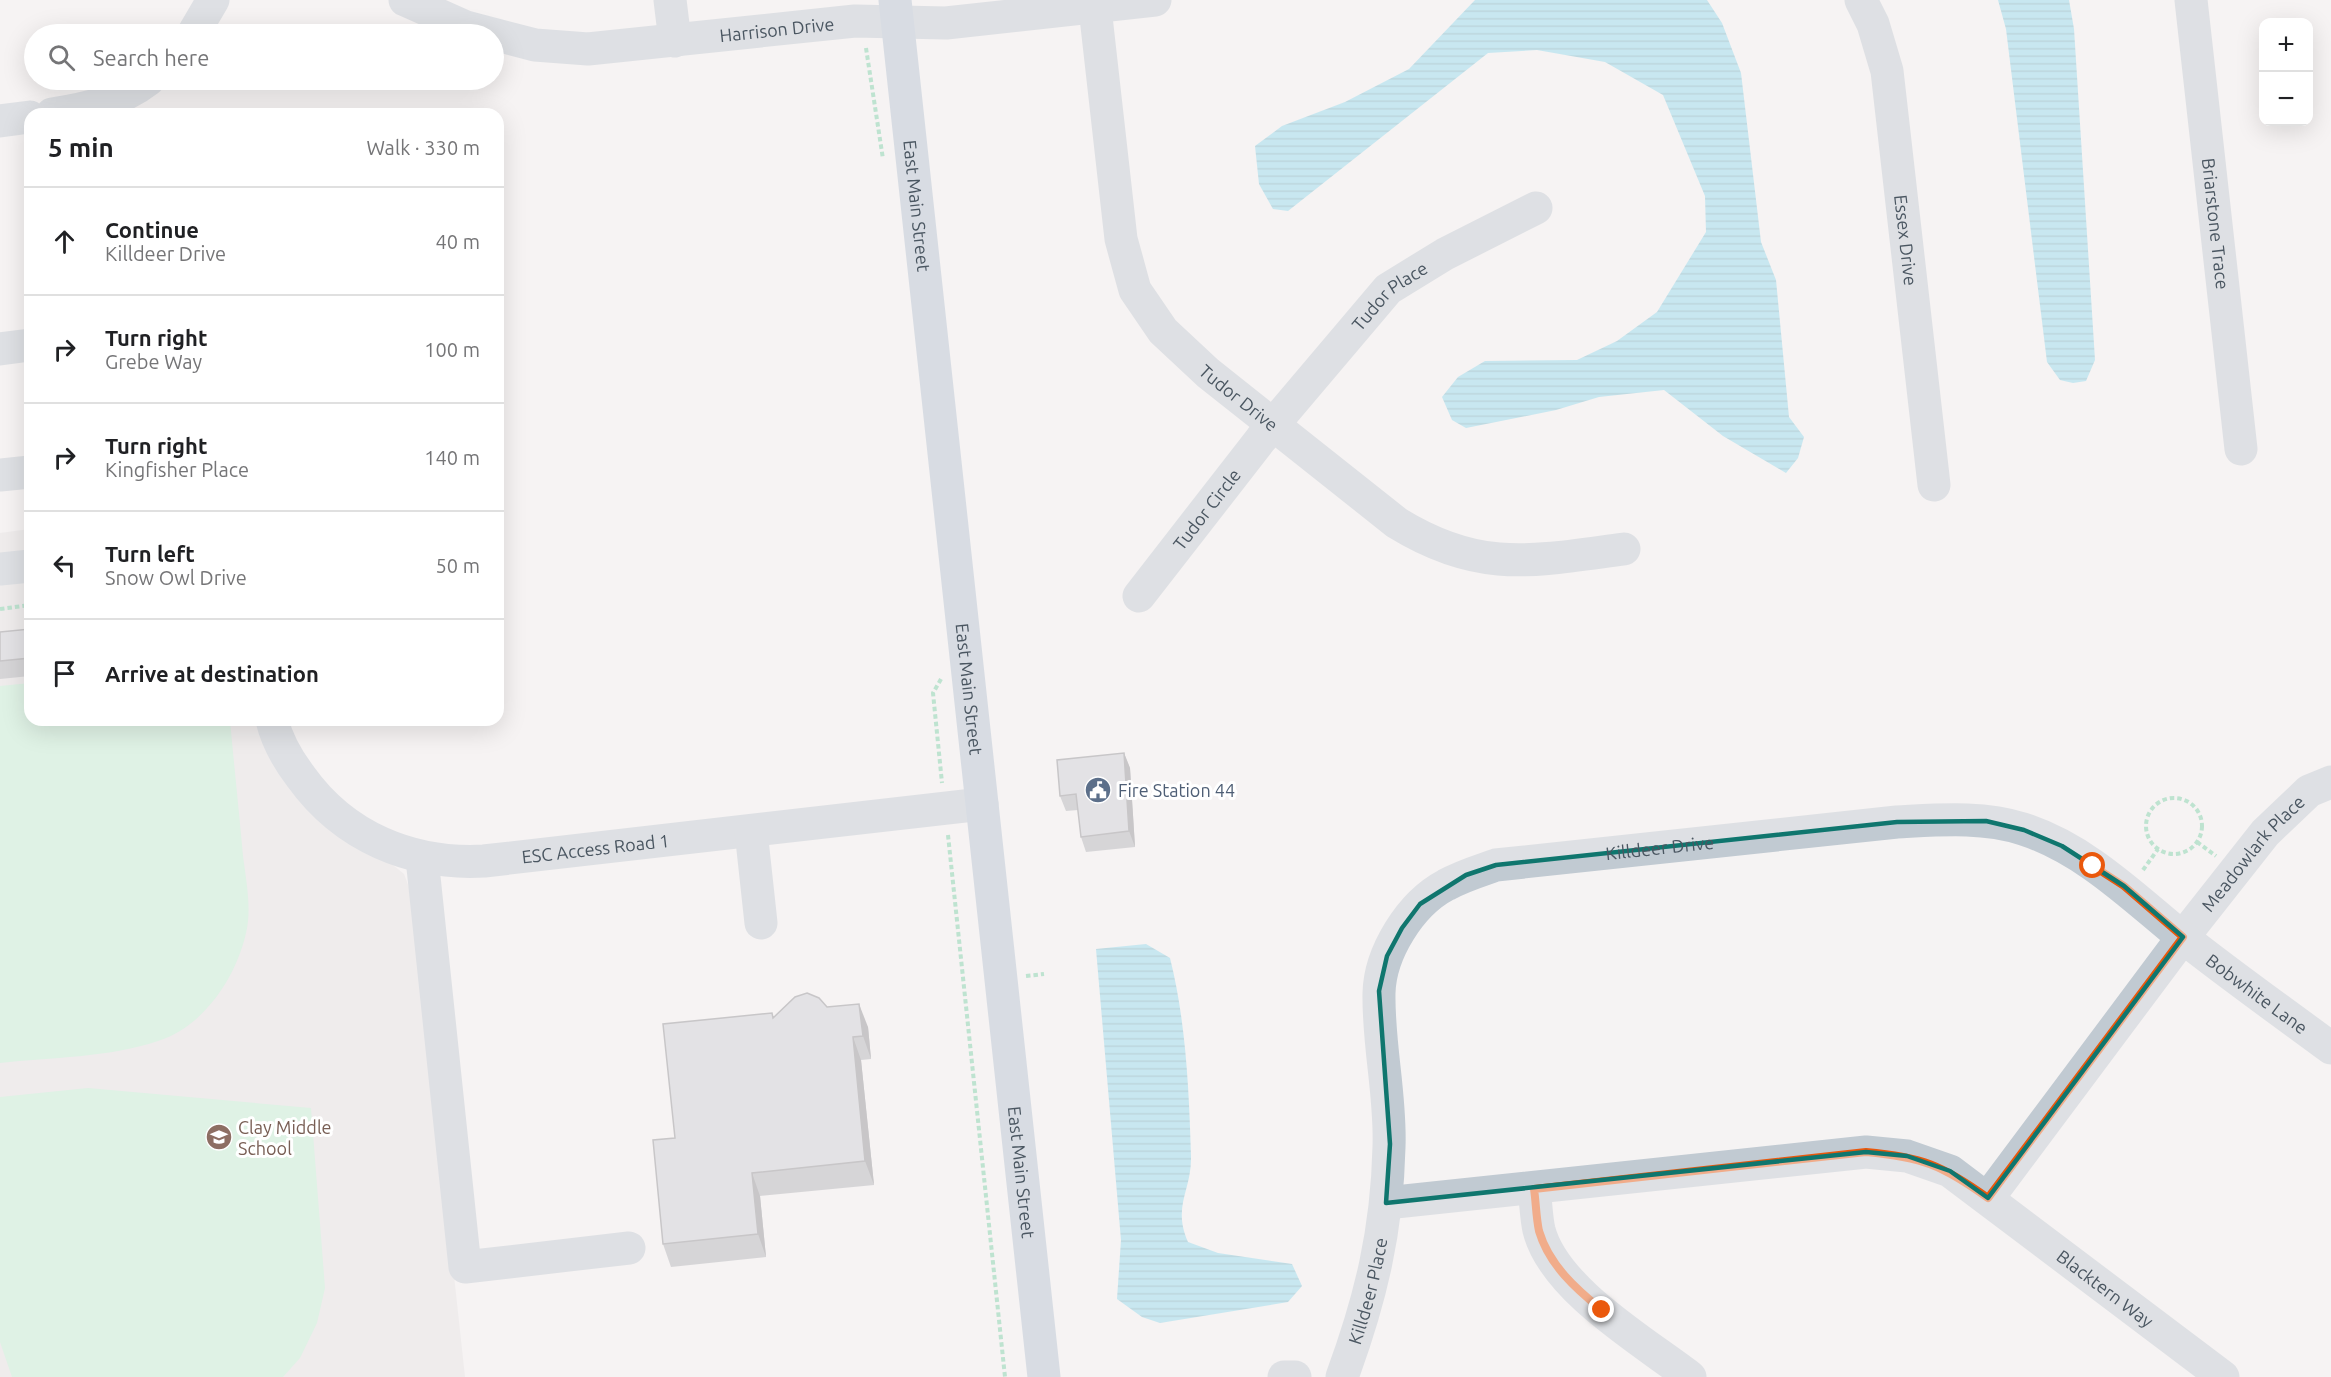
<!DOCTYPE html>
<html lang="en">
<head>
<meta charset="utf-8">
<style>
  :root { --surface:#fff; --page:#f6f6f6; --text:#202124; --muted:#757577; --line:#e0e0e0 }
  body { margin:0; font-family:Ubuntu,sans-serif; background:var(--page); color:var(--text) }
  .controls { position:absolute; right:18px; top:18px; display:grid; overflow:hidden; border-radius:12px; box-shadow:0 6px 24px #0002 }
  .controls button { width:54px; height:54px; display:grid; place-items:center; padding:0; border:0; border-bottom:2px solid var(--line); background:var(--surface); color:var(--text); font:30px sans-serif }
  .stop { position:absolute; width:18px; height:18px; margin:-14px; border:4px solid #ea580c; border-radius:50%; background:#fff }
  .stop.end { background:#ea580c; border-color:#fff; box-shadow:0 2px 6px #0008 }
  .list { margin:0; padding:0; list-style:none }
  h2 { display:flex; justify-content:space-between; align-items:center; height:78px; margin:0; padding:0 24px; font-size:26px }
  h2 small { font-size:20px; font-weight:400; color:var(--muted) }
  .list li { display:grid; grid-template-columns:39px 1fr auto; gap:18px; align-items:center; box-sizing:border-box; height:108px; padding:0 24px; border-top:2px solid var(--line) }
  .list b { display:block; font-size:22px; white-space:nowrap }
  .list p { margin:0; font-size:20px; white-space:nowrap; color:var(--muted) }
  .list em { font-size:20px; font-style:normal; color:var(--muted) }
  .icon { flex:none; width:33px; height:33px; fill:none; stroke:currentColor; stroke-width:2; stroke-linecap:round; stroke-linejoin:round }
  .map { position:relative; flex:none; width:2331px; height:1377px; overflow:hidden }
  .search { position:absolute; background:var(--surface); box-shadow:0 6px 24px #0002; left:24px; top:24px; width:480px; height:66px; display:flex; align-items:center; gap:15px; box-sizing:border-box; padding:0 21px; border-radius:33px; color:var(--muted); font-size:22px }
  .panel { position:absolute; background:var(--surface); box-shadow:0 6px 24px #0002; left:24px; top:108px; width:480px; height:618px; border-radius:18px }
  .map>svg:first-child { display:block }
</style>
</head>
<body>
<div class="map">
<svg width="2331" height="1377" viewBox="0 0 2331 1377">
  <defs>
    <pattern id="water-rules" width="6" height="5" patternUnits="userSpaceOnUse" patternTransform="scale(1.5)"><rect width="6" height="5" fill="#90daee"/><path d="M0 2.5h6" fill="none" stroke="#78b4c4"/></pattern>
  </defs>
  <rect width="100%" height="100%" fill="#f5f3f3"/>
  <polygon fill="#e6e4e5" points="30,529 30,720 260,720 388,861 404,874 413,898 465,1377 0,1377 0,533"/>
  <g fill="#c3f1d5">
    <path d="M30 683V720H230C234 765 239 811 243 856 246 880 252 909 246 933 236 978 203 1027 158 1041 108 1058 51 1057 0 1063V686Z"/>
    <polygon points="88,1088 311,1108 325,1288 317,1323 300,1358 283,1377 12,1377 0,1342 0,1097"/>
  </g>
  <g fill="url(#water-rules)">
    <polygon points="1475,0 1707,0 1722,23 1741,73 1761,242 1776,280 1789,417 1804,437 1798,458 1786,473 1723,436 1664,390 1599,397 1556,410 1466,428 1452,420 1442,397 1458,377 1485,361 1577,360 1617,341 1657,312 1706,232 1705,196 1663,95 1605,62 1537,50 1488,53 1288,211 1273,209 1259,184 1255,146 1282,126 1345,102 1409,69"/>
    <polygon points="1998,0 2069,0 2074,29 2095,360 2086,381 2073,383 2060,380 2047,362 2006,29"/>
    <path d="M1146 944 1170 958C1186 1022 1189 1090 1191 1156 1192 1190 1172 1206 1188 1242L1218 1253 1292 1264 1302 1286 1288 1302 1160 1323 1142 1317 1117 1299 1121 1240 1096 949Z"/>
  </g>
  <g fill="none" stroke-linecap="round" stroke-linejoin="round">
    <g stroke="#7ad0a6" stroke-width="4" stroke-dasharray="4.5 3" stroke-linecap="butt">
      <polyline points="866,48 883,159"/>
      <polyline points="0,609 30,605"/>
      <polyline points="941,679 933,693 942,783"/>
      <circle cx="2174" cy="826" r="28"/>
      <polyline points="948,835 1005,1377"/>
      <polyline points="2197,842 2216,856"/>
      <polyline points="2143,870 2158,849"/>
      <polyline points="1026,976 1044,974"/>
    </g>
    <g stroke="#c1cad2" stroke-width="33">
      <path id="s1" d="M405 0 466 27 535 45 588 49 855 21 946 23 1155 0"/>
      <polyline points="670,0 675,41"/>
      <path id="s2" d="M1861 0 1873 24 1887 71 1934 485"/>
      <path id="s3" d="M2191 0 2241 449"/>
      <path id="s4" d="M1095 8 1121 239 1135 290 1163 331 1208 373 1397 523C1480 574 1533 561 1624 549"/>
      <polyline points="193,34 213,0"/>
      <path d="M52 114C86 109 121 101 148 80"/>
      <polyline points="0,121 30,117"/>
      <polyline points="0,349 30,345"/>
      <polyline points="0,475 30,472"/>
      <polyline points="0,569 30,566"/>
      <path id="s5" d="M1139 596 1261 439 1388 289 1445 254 1536 208"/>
      <path id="s6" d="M272 720C277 741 288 760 301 777 344 837 411 865 484 861L982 804"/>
      <polyline points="751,831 761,923"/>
      <polyline points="422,858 465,1267 629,1248"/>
      <path d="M1534 1189C1536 1202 1536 1217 1539 1230 1554 1289 1643 1341 1690 1377"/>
      <path id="s7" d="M1988 1198 2183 937 2265 833 2309 791 2331 782"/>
      <path id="s8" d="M1386 1203 1866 1152 1907 1156 1950 1171 2223 1377"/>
      <polyline points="1284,1377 1295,1377"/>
      <path id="s9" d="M1342 1377C1371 1298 1387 1231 1389 1147 1391 1096 1378 1045 1379 993 1380 953 1410 904 1446 885 1462 876 1479 871 1496 865L1897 822C1939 820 1982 816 2023 829 2085 849 2133 897 2181 936 2230 975 2281 1011 2331 1048"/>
    </g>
    <path stroke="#b3c2d1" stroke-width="33" id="s10" d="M895 0 1044 1377"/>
  </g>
  <g fill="#b0b2b7">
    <polygon points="30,629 30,676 0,679 0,632"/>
    <polygon points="1124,753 1130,768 1135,847 1086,852 1081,837 1078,810 1066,811 1060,796"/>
    <polygon points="827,1007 868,1027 871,1059 861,1060 874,1185 760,1196 766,1257 671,1267 663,1244 774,1017"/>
  </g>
  <g fill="#909195">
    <polygon points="1124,753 1130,768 1135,847 1129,831"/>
    <polygon points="859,1004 868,1027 871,1059 863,1036"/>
    <polygon points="853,1037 861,1060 874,1185 865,1161"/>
    <polygon points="752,1173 760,1196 766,1257 758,1234"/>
  </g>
  <g fill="#cdcfd5" stroke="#909195" stroke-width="1.5">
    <polygon points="30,629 30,658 0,661 0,632"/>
    <polygon points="1124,753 1129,831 1081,837 1076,794 1060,796 1057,760"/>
    <polygon points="807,993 819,998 827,1007 859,1004 863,1036 853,1037 865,1161 752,1173 758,1234 663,1244 653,1140 675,1138 663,1024 772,1013 773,1018 795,997"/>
  </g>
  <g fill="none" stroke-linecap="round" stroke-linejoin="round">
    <path stroke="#ea580c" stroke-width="8" d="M1602 1310C1576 1289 1549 1265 1539 1231 1536 1217 1536 1202 1534 1189L1866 1152C1922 1157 1942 1165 1988 1198L2183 937 2124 886 2093 866"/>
  </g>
  <path d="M0 0H2331V1377H0ZM1986 821 2024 830 2062 846 2124 886 2183 937 1988 1198 1950 1171 1907 1156 1866 1152 1386 1203 1390 1144 1379 991 1387 956 1402 928 1420 904 1466 875 1496 865 1897 822Z" fill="#f5f3f3" fill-opacity=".55" fill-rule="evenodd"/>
  <path fill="none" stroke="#0f766e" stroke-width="4.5" stroke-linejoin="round" d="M1986 821 2024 830 2062 846 2124 886 2183 937 1988 1198 1950 1171 1907 1156 1866 1152 1386 1203 1390 1144 1379 991 1387 956 1402 928 1420 904 1466 875 1496 865 1897 822Z"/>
  <defs>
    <symbol id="civic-disc" viewBox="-11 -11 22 22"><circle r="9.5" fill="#5c6f8a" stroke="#fff"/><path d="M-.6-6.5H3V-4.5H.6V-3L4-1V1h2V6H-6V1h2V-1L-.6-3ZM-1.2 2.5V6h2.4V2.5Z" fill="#fff"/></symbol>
    <symbol id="school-disc" viewBox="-11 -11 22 22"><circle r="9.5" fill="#8d6e63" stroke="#fff"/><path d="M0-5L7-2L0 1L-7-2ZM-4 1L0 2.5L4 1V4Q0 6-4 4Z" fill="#fff"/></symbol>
  </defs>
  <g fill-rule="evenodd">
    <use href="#civic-disc" x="1083" y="775" width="30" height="30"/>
    <use href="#school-disc" x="204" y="1122" width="30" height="30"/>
  </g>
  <g text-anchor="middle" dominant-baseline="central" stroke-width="6" stroke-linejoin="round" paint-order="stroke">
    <g font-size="18" fill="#4a5661" stroke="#fff">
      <text stroke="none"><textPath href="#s1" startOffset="381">Harrison Drive</textPath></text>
      <text stroke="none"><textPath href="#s10" startOffset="207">East Main Street</textPath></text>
      <text stroke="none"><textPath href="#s3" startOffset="225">Briarstone Trace</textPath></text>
      <text stroke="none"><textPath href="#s2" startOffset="246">Essex Drive</textPath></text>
      <text stroke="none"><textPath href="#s5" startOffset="392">Tudor Place</textPath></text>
      <text stroke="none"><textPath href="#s4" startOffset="436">Tudor Drive</textPath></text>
      <text stroke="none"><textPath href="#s5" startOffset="110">Tudor Circle</textPath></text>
      <text stroke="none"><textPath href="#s10" startOffset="693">East Main Street</textPath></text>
      <text stroke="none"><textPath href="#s6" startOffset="387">ESC Access Road 1</textPath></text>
      <text stroke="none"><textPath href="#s9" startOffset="741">Killdeer Drive</textPath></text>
      <text stroke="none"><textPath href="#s7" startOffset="435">Meadowlark Place</textPath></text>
      <text stroke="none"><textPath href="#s9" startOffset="1394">Bobwhite Lane</textPath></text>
      <text stroke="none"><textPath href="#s10" startOffset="1179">East Main Street</textPath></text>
      <text stroke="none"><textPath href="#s8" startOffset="764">Blacktern Way</textPath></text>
      <text stroke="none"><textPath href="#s9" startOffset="90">Killdeer Place</textPath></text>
    </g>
    <g font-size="18" fill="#4e5e75" stroke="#fff" text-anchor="start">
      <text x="1118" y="790">Fire Station 44</text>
    </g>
    <g font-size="18" fill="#785e54" stroke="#fff" text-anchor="start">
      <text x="238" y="1127">Clay Middle<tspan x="238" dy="21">School</tspan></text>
    </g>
  </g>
</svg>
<div class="controls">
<button>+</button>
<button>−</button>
</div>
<div class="stop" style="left:2093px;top:866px"></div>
<div class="stop end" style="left:1602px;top:1310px"></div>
<div class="search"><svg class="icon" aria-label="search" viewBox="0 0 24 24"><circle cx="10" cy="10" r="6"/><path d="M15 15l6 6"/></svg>Search here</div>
<section class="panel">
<h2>5 min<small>Walk · 330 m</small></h2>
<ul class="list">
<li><svg class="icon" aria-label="ahead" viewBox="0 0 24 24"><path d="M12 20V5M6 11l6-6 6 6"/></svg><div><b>Continue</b><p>Killdeer Drive</p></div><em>40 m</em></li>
<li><svg class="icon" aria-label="right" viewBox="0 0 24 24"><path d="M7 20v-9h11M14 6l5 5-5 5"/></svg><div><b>Turn right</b><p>Grebe Way</p></div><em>100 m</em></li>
<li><svg class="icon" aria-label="right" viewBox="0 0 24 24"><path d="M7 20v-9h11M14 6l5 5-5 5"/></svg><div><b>Turn right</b><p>Kingfisher Place</p></div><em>140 m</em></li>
<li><svg class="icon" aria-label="left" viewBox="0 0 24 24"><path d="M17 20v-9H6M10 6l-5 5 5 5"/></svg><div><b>Turn left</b><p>Snow Owl Drive</p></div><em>50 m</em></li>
<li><svg class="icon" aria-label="arrive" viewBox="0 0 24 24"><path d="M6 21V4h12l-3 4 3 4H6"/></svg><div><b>Arrive at destination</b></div></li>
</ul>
</section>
</div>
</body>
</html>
